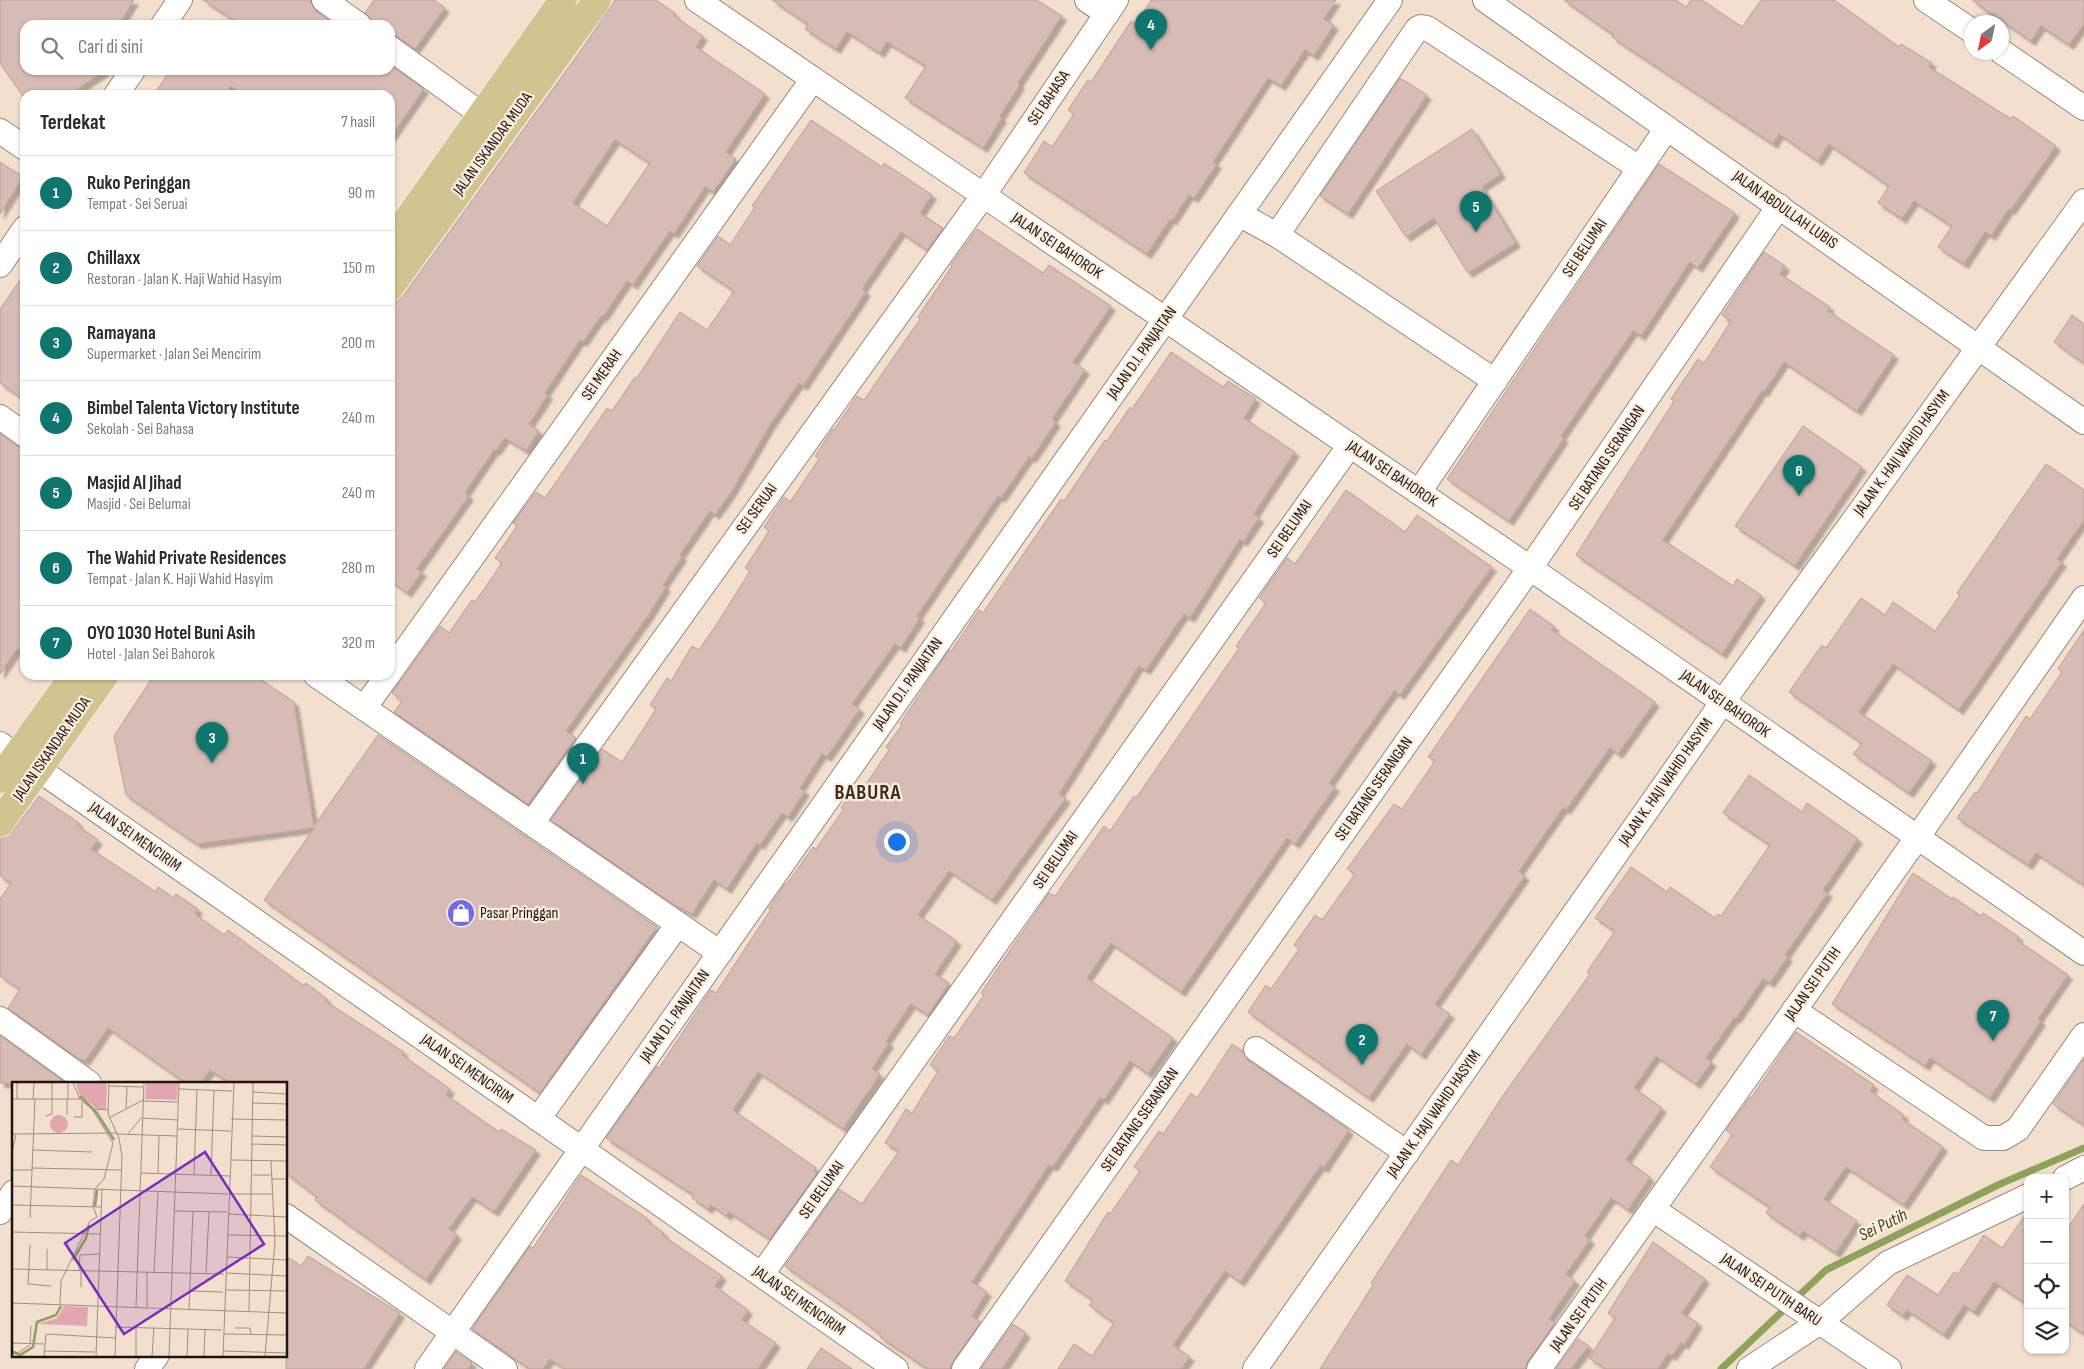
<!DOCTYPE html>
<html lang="id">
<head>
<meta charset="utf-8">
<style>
  :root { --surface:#fff; --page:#f7f7f7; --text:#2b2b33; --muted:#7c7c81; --line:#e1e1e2; --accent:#0f766e }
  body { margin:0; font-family:"Sofia Sans Condensed",sans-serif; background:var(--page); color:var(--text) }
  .controls { position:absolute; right:15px; bottom:15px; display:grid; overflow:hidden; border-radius:10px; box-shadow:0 1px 4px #0004 }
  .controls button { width:45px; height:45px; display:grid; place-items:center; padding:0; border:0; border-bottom:1px solid var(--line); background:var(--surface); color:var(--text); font:25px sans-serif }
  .compass { position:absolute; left:1964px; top:15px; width:45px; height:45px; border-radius:50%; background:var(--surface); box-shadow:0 1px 4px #0004; rotate:213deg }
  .you { position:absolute; left:896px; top:841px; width:18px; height:18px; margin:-12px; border:4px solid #fff; border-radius:50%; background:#1a73e8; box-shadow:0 0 0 8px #1a73e833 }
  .badge { display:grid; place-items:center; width:32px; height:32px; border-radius:50%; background:var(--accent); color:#fff; font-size:16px; font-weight:700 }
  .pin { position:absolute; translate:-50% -41px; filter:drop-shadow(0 1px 2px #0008) }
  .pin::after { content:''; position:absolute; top:26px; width:18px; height:15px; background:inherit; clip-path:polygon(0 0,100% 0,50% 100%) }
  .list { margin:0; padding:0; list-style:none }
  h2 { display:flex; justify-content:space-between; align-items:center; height:65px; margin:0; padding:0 20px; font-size:21px }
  h2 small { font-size:16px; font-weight:400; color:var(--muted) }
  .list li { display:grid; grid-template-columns:32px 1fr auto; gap:15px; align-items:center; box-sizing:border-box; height:75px; padding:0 20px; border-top:1px solid var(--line) }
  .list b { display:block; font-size:19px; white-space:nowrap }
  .list p { margin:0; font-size:16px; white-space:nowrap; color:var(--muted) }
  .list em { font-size:16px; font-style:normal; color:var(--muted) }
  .icon { flex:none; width:28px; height:28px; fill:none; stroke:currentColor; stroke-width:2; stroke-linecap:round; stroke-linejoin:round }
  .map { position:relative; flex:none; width:2084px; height:1369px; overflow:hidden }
  .search { position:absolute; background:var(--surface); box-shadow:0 1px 4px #0004; left:20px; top:20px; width:375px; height:55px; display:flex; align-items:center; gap:12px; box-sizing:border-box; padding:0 18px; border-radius:15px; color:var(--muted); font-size:19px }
  .panel { position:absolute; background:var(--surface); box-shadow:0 1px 4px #0004; left:20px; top:90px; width:375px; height:590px; border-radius:15px }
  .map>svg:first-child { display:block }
</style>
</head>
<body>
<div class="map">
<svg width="2084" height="1369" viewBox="0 0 2084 1369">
  <defs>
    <filter id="shadow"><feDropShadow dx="4.5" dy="4.5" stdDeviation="1" flood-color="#0004"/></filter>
  </defs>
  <rect width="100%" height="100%" fill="#f3dfcd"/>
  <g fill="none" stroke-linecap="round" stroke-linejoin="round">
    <polyline stroke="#8ea25b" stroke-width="7" points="1721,1369 1826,1270 2000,1184 2084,1148"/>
  </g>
  <g fill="#d7bcb5" stroke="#b99f98" fill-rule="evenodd" filter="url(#shadow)">
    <polygon points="0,0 134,0 119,25 25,25 25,70 106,70 69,95 25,95 25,99 0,63"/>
    <polygon points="203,0 310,0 316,11 335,25 242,25"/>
    <polygon points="374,0 434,0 445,8 415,49 398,37 390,34 390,25 373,25 371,19 365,13"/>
    <path d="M615 0H656L676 14 674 16 703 36 696 47 765 94 726 152 736 159 713 192 705 187 674 234 670 231 633 285 627 281 603 317 601 316 583 342 580 340 545 393 548 395 529 424 539 431 526 451 505 438 496 451 494 450 465 493 469 496 417 569 422 572 407 593 390 580V302L397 301 403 296 581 50ZM615 140 650 163 607 226 573 203Z"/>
    <polygon points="772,0 1037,0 1062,16 1018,83 1020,85 1000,116 1002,118 983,148 905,98 926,66 887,42 880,53 847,32 836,49 805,29 808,24"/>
    <polygon points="1151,0 1336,0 1324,19 1334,25 1314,56 1305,50 1281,86 1268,78 1213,162 1217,164 1194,198 1189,195 1172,221 1170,219 1147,254 1024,173 1044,141 1052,147 1074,114 1068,110 1088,80 1091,82 1131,21 1136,24"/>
    <polygon points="1564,0 1676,0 1686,7 1691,0 1702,0 1742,27 1761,0 1834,0 1899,47 1901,44 1932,63 1929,67 2011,119 2013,116 2056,146 2011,210 2009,209 1991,236 1985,232 1964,264 1938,247 1952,226 1914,201 1902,219 1878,203 1889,186 1829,144 1818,161 1779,134 1773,144 1612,37 1614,35"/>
    <polygon points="1972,0 2084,0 2084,24 2069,45 2041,26 2031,41"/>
    <polygon points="390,65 424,89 390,138 390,95 245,95 231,86 225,95 154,95 170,70 390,70"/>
    <polygon points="1400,78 1427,95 1348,214 1320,196"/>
    <polygon points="811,120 882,167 884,163 932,195 920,213 943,228 927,250 901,232 862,289 866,292 803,386 799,383 770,425 732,491 715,515 710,511 680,555 682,557 663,585 666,587 648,616 566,731 576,738 528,804 394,712 402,701 392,693 440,626 449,633 472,600 475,602 502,563 495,558 517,526 513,523 536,492 545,498 607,408 612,411 635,377 637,378 680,312 707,330 734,291 697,266 718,236 730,245 755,207 752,206"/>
    <polygon points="1472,129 1501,174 1482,187 1516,243 1468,273 1434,218 1406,237 1376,191"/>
    <polygon points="0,162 23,177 0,214"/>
    <polygon points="1659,164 1735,213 1698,268 1690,262 1641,336 1633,331 1561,436 1564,438 1509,521 1447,479"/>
    <polygon points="977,229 1043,273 1049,265 1111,306 1073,362 1085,370 1052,419 1056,422 1032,458 1029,457 1001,498 998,496 917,616 920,618 901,648 895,644 852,704 860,709 827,757 822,754 800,788 805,791 788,817 782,813 760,845 757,843 727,889 714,880 692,914 673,904 551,820 602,749 622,762 656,709 650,705 667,678 671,681 692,646 699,650 722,616 750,571 745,568 769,531 764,527 784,497 790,502 819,459 815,456 833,429 834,430 857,396 864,400 920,319 918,317 952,266 951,265"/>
    <polygon points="1764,252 1785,266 1780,274 1830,307 1828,311 1894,355 1857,411 1784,362 1764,392 1762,391 1663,540 1733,586 1737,579 1761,595 1722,654 1576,555 1674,401 1671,399 1698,359 1704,363 1731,321 1722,315"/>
    <polygon points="25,273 25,400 0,383 0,309"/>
    <polygon points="2072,315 2084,324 2084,363 2054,342"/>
    <polygon points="1171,352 1223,387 1228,381 1256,399 1244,418 1295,452 1254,514 1259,518 1243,542 1240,539 1190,618 1184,614 1146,670 1139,666 1059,794 1066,798 992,900 949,871 918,915 957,941 935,974 949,983 928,1015 911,1004 886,1041 889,1043 872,1069 880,1074 843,1129 758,1072 733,1110 816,1168 813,1171 817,1173 770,1239 729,1212 727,1216 711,1205 708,1209 692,1198 694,1195 606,1138 657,1066 659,1068 711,990 716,993 771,909 769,908 785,884 786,885 813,847 816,849 843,810 841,808 855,787 861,792 889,750 886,747 902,725 900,724 949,650 951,651 979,610 983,613 1061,499 1064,501 1105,440 1107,441 1130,407 1132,409"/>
    <polygon points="1803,426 1862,467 1795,566 1735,526"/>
    <polygon points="0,434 17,446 25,449 25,654 17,649 0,674"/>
    <polygon points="2046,464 2084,490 2084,520 2057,559 2062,562 1959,710 1893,664 1859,712 1932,761 1909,793 1853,754 1862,743 1789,692 1822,645 1826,648 1861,598 1885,615 1893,602 1935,631 1960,595 1957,593"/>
    <polygon points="1346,490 1405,532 1417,515 1492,567 1400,695 1394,691 1329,783 1335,787 1295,844 1287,838 1181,992 1111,943 1087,978 1173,1038 1148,1074 1130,1061 1104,1100 1100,1098 1053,1167 1049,1165 972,1282 987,1292 972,1316 981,1322 953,1361 950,1369 928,1369 880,1337 881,1335 857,1316 785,1266 839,1189 862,1204 899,1151 885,1143 906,1109 912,1113 938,1071 930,1065 949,1036 954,1038 984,995 981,993 1049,893 1055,896 1104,826 1110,831 1134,796 1136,798 1239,648 1236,646 1266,603 1259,598 1287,558 1295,564"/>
    <polygon points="1530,609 1555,627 1552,630 1655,702 1618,754 1610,748 1566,810 1563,808 1519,871 1525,876 1435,1004 1450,1014 1421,1055 1407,1044 1369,1098 1248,1012 1266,985 1271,989 1299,949 1294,945 1315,915 1322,920 1355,874 1347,869 1394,804 1402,809 1435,761 1428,757"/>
    <polygon points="2084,630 2084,885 2036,853 2028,865 1957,818 1975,792 1977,793 2026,716 2030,719 2062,672 2058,669"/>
    <polygon points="154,675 254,675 294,702 314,826 378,735 657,927 540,1093 264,900 314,828 197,844 126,795 114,736"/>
    <polygon points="1749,775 1802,812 1807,803 1858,839 1823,890 1828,893 1785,955 1788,957 1770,983 1763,979 1736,1019 1734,1018 1706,1058 1712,1062 1696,1084 1656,1056 1634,1088 1662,1108 1626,1160 1650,1177 1628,1210 1611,1198 1585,1236 1590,1240 1566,1274 1575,1281 1549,1319 1555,1323 1528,1361 1525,1369 1320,1369 1373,1285 1371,1283 1451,1160 1458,1165 1502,1097 1590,974 1587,972 1615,931 1595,918 1631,867 1667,892 1670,887 1715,918 1718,914 1721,916 1770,845 1723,813"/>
    <polygon points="39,796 79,823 77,825 98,840 91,849 156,892 158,887 174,898 176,894 198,909 195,914 224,935 228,930 304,986 306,983 327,999 325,1001 404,1052 402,1055 450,1089 446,1095 499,1132 501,1129 536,1150 494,1212 472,1197 449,1229 457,1235 426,1280 315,1200 317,1197 286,1173 286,1083 230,1083 210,1070 201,1083 186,1083 108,1028 85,1061 78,1058 8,1008 20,989 0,976 0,899 11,883 0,876 0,838 12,832"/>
    <polygon points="1913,873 1952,899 1953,897 1981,916 1983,913 2019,937 2017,940 2068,975 2038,1019 2041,1021 1990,1098 1930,1058 1925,1066 1832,1004"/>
    <polygon points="1796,1032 1874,1085 1870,1091 1904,1115 1902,1119 1943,1147 1904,1205 1846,1167 1824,1199 1857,1221 1836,1253 1803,1231 1800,1236 1766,1213 1770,1207 1710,1167 1732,1135 1726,1130 1750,1097 1751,1098"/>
    <polygon points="0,1036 62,1080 60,1083 0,1083"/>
    <polygon points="1232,1044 1243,1051 1248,1060 1349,1130 1324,1168 1320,1166 1240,1282 1225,1271 1173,1345 1190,1357 1181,1369 1058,1369 1074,1344 1092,1356 1114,1323 1089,1305 1093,1300 1065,1281 1108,1212 1110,1214 1140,1171 1134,1167 1159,1131 1163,1134 1191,1093 1197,1098"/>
    <polygon points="2084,1059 2084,1125 2053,1104"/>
    <polygon points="581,1175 647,1218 646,1220 664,1233 662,1235 722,1276 715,1286 748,1310 742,1320 776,1343 758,1369 565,1369 550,1359 543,1369 530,1369 472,1329 530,1246 533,1248"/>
    <polygon points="2084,1204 2084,1334 2065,1321 2065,1232"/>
    <polygon points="2028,1211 2028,1305 1994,1282 1974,1312 1964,1305 1944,1335 1907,1310 1903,1316 1887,1305 1907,1275 1938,1295 1954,1272 1958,1274 1984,1235 2002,1248"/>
    <polygon points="1653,1242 1705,1279 1682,1313 1698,1323 1684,1345 1681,1343 1672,1356 1668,1354 1658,1369 1606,1369 1589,1358 1615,1318 1608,1313"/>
    <polygon points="286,1256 301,1266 308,1256 400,1313 364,1369 286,1369"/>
    <polygon points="1013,1324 1026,1333 1002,1369 981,1369"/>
    <polygon points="1578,1339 1589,1346 1571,1369 1556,1369"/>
    <polygon points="821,1348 852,1369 807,1369"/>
    <polygon points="456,1352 472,1363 468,1369 444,1369"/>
  </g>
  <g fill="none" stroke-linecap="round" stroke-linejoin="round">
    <defs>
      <g id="minor">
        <polyline points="324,0 359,25"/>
        <polyline points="697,0 1530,568 2084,953"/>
        <polyline points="1087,0 1107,14"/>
        <polyline points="1485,0 2084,422"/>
        <polyline points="1926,0 1972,31"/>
        <polyline points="163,25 180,0"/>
        <polyline points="390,48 481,114"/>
        <polyline points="2002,52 2084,108"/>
        <polyline points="116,95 133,70"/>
        <polyline points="0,131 25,148"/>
        <polyline points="1239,214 1277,235 1495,381"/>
        <polyline points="1277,235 1417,29 1421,27 1427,28 1639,168"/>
        <polyline points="0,265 25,228"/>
        <polyline points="0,417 25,435"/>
        <polyline points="1419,492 1667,128"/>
        <polyline points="390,672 813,79"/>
        <polyline points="316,675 720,953"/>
        <polyline points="364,708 388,675"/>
        <polyline points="0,744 16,756"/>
        <polyline points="38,769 896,1369"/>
        <polyline points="532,823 983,196 1116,0"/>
        <polyline points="1794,1010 1984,1138 2003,1138 2018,1129 2084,1035"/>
        <polyline points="0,1019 89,1083"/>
        <polyline points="1256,1049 1407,1153"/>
        <polyline points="538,1119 678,924"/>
        <polyline points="2065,1178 2084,1168"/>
        <polyline points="1654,1210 1889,1369"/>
        <polyline points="0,1212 14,1192"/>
        <polyline points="286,1216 505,1369"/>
        <polyline points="762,1274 1350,445"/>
        <polyline points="147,1369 157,1355"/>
        <polyline points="427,1369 1390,0"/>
        <polyline points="964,1369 1530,568 1779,206"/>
        <polyline points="1255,1369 1722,703 2084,201"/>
        <polyline points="1539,1369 1917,838 2084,598"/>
        <polyline points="1749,1369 1820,1322 1888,1263 2028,1196"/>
      </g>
      <g id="major">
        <polyline points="390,244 563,0"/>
        <polyline points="390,287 597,0"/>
        <polyline points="0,779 74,675"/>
        <polyline points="0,823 105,675"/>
      </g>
    </defs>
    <use href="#minor" stroke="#9a8877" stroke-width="26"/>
    <use href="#major" stroke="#fff" stroke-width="29"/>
    <use href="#minor" stroke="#fff" stroke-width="24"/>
    <use href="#major" stroke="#d2c491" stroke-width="28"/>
  </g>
  <defs>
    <symbol id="shop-disc" viewBox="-11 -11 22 22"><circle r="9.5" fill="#6e6de7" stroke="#fdeddf"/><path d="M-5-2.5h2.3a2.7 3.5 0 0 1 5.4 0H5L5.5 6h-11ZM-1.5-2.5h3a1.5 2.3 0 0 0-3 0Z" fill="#fff"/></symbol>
  </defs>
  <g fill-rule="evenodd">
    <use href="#shop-disc" x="445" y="897" width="32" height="32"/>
  </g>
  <g text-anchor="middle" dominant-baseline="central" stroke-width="4.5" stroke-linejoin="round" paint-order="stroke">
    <g font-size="16" fill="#1d1610" stroke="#fdeddf">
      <text transform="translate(1049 98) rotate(-56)">SEI BAHASA</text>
      <text transform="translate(493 144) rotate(-54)">JALAN ISKANDAR MUDA</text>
      <text transform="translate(1785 210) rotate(35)">JALAN ABDULLAH LUBIS</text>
      <text transform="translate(1057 246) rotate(34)">JALAN SEI BAHOROK</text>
      <text transform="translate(1585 248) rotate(-56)">SEI BELUMAI</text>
      <text transform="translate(1142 353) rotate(-55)">JALAN D.I. PANJAITAN</text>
      <text transform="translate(602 375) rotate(-55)">SEI MERAH</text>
      <text transform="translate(1902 453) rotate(-54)">JALAN K. HAJI WAHID HASYIM</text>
      <text transform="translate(1607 458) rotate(-56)">SEI BATANG SERANGAN</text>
      <text transform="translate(1392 474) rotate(34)">JALAN SEI BAHOROK</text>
      <text transform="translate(757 509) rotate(-54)">SEI SERUAI</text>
      <text transform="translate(1290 529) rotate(-55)">SEI BELUMAI</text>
      <text transform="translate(908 684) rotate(-55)">JALAN D.I. PANJAITAN</text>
      <text transform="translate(1725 704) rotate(35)">JALAN SEI BAHOROK</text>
      <text transform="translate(52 749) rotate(-55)">JALAN ISKANDAR MUDA</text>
      <text transform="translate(1666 782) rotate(-55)">JALAN K. HAJI WAHID HASYIM</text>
      <text transform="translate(1374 789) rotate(-55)">SEI BATANG SERANGAN</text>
      <text transform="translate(135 837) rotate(35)">JALAN SEI MENCIRIM</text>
      <text transform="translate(1056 860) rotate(-55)">SEI BELUMAI</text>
      <text transform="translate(1813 984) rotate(-55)">JALAN SEI PUTIH</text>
      <text transform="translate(675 1016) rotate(-55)">JALAN D.I. PANJAITAN</text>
      <text transform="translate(467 1069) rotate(35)">JALAN SEI MENCIRIM</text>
      <text transform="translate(1434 1114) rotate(-55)">JALAN K. HAJI WAHID HASYIM</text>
      <text transform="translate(1140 1120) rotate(-55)">SEI BATANG SERANGAN</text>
      <text transform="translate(822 1190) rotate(-55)">SEI BELUMAI</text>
      <text transform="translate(1771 1290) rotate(34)">JALAN SEI PUTIH BARU</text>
      <text transform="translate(799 1301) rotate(35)">JALAN SEI MENCIRIM</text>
      <text transform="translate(1579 1315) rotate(-54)">JALAN SEI PUTIH</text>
    </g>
    <g font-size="16" fill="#1d1610" stroke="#fdeddf" text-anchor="start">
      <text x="480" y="913">Pasar Pringgan</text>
    </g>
    <g font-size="18" font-style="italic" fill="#3f4c17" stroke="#fdeddf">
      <text transform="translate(1883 1225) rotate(-26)">Sei Putih</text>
    </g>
    <g font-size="21" font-weight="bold" letter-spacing="1" fill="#3c2d1e" stroke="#fdeddf">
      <text x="868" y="792">BABURA</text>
    </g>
  </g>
  <g transform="translate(12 1082)">
    <rect width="275" height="275" fill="#f3dfcd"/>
    <path d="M64 1H95L94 27H85L67 12ZM134 1H166L165 18 133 17ZM38 42a9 9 0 1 1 18 0a9 9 0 1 1-18 0ZM52 224 76 225 75 244 26 242 45 236Z" fill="#e3a6b1"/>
    <path fill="none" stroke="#8ea25b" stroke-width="2.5" d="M68 14 85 31 102 58M83 124 85 108M61 178 74 156 77 143M1 270 8 273 21 265 25 240 44 233 49 224"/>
    <path fill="none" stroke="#9d8f81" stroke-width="1" d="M56 1V17M61 1 68 17M97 1 96 32 107 56 110 74 103 274M96 4 132 5M167 7 220 9M241 10 275 12M0 17H68L80 27 96 28M5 17V1M21 17 22 1M132 19 166 20M240 21 275 22M114 27 115 5M55 33V17M34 34 40 32V1M62 35H70V20M97 36 131 18M219 37 275 38M165 47 219 49M0 52 105 51M105 52 165 54M116 52 129 36 166 38M239 54 275 55M239 62 275 63M21 68 80 70M0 71 4 52M219 78 275 79M20 86 110 88M0 88H20M129 91 219 94M146 91 147 54M182 92 185 8M199 93 202 8M241 93H259M259 97H275M0 104 216 112M218 112H260M0 123 90 125M162 129 215 130M217 132 275 135M18 136 23 17M0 150 88 152M216 153 275 154M18 163 16 202 39 204M215 175 275 178M0 187 212 192M35 188V167M67 188 68 173 88 172M142 191 146 110M214 191 275 194M194 192 197 130M69 205V188M214 208 275 209M178 209 211 210M0 221 275 231M48 223 49 199 78 139 85 135 81 124 83 107 92 97 101 61 80 27M124 225 132 1M135 226V190M177 227 181 129M237 229 241 1M103 245 210 248M223 246H238L239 252M212 252 275 253M0 261 32 262M18 262 19 244M0 269 6 271 18 263M32 269 83 270M211 269 275 271M32 274 34 252 103 256M84 274 90 107M124 274V246M140 274 142 246M157 274 167 1M175 274 176 247M192 274 193 248M211 274 222 1M253 274 263 160 259 79"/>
    <path fill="#7b2cbf" fill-opacity="0.15" stroke="#7b2cbf" stroke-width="2.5" d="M193 70 252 162 112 252 53 161Z"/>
    <rect width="275" height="275" fill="none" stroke="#1d1610" stroke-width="2.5"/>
  </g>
</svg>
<div class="controls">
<button>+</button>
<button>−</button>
<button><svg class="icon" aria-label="locate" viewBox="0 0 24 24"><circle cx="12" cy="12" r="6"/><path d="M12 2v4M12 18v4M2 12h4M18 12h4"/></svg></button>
<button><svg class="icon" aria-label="layers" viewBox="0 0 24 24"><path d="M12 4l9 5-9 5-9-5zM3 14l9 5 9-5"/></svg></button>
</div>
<svg class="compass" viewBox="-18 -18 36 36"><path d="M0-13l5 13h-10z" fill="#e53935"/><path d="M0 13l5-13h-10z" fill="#7c7c81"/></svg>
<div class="you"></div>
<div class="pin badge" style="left:583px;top:784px">1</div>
<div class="pin badge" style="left:1362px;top:1065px">2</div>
<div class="pin badge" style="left:212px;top:763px">3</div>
<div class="pin badge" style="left:1151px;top:50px">4</div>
<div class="pin badge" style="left:1476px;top:232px">5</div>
<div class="pin badge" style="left:1799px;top:496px">6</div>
<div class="pin badge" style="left:1993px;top:1041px">7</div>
<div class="search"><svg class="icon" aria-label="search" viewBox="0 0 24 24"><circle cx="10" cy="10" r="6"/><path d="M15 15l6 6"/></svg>Cari di sini</div>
<section class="panel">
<h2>Terdekat<small>7 hasil</small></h2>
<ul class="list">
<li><span class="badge">1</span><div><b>Ruko Peringgan</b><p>Tempat · Sei Seruai</p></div><em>90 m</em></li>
<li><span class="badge">2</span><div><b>Chillaxx</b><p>Restoran · Jalan K. Haji Wahid Hasyim</p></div><em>150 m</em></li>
<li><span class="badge">3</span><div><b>Ramayana</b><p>Supermarket · Jalan Sei Mencirim</p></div><em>200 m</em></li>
<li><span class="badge">4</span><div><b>Bimbel Talenta Victory Institute</b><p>Sekolah · Sei Bahasa</p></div><em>240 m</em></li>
<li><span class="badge">5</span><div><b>Masjid Al Jihad</b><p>Masjid · Sei Belumai</p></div><em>240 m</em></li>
<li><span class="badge">6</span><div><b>The Wahid Private Residences</b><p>Tempat · Jalan K. Haji Wahid Hasyim</p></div><em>280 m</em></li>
<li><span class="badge">7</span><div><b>OYO 1030 Hotel Buni Asih</b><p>Hotel · Jalan Sei Bahorok</p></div><em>320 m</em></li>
</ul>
</section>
</div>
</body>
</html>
